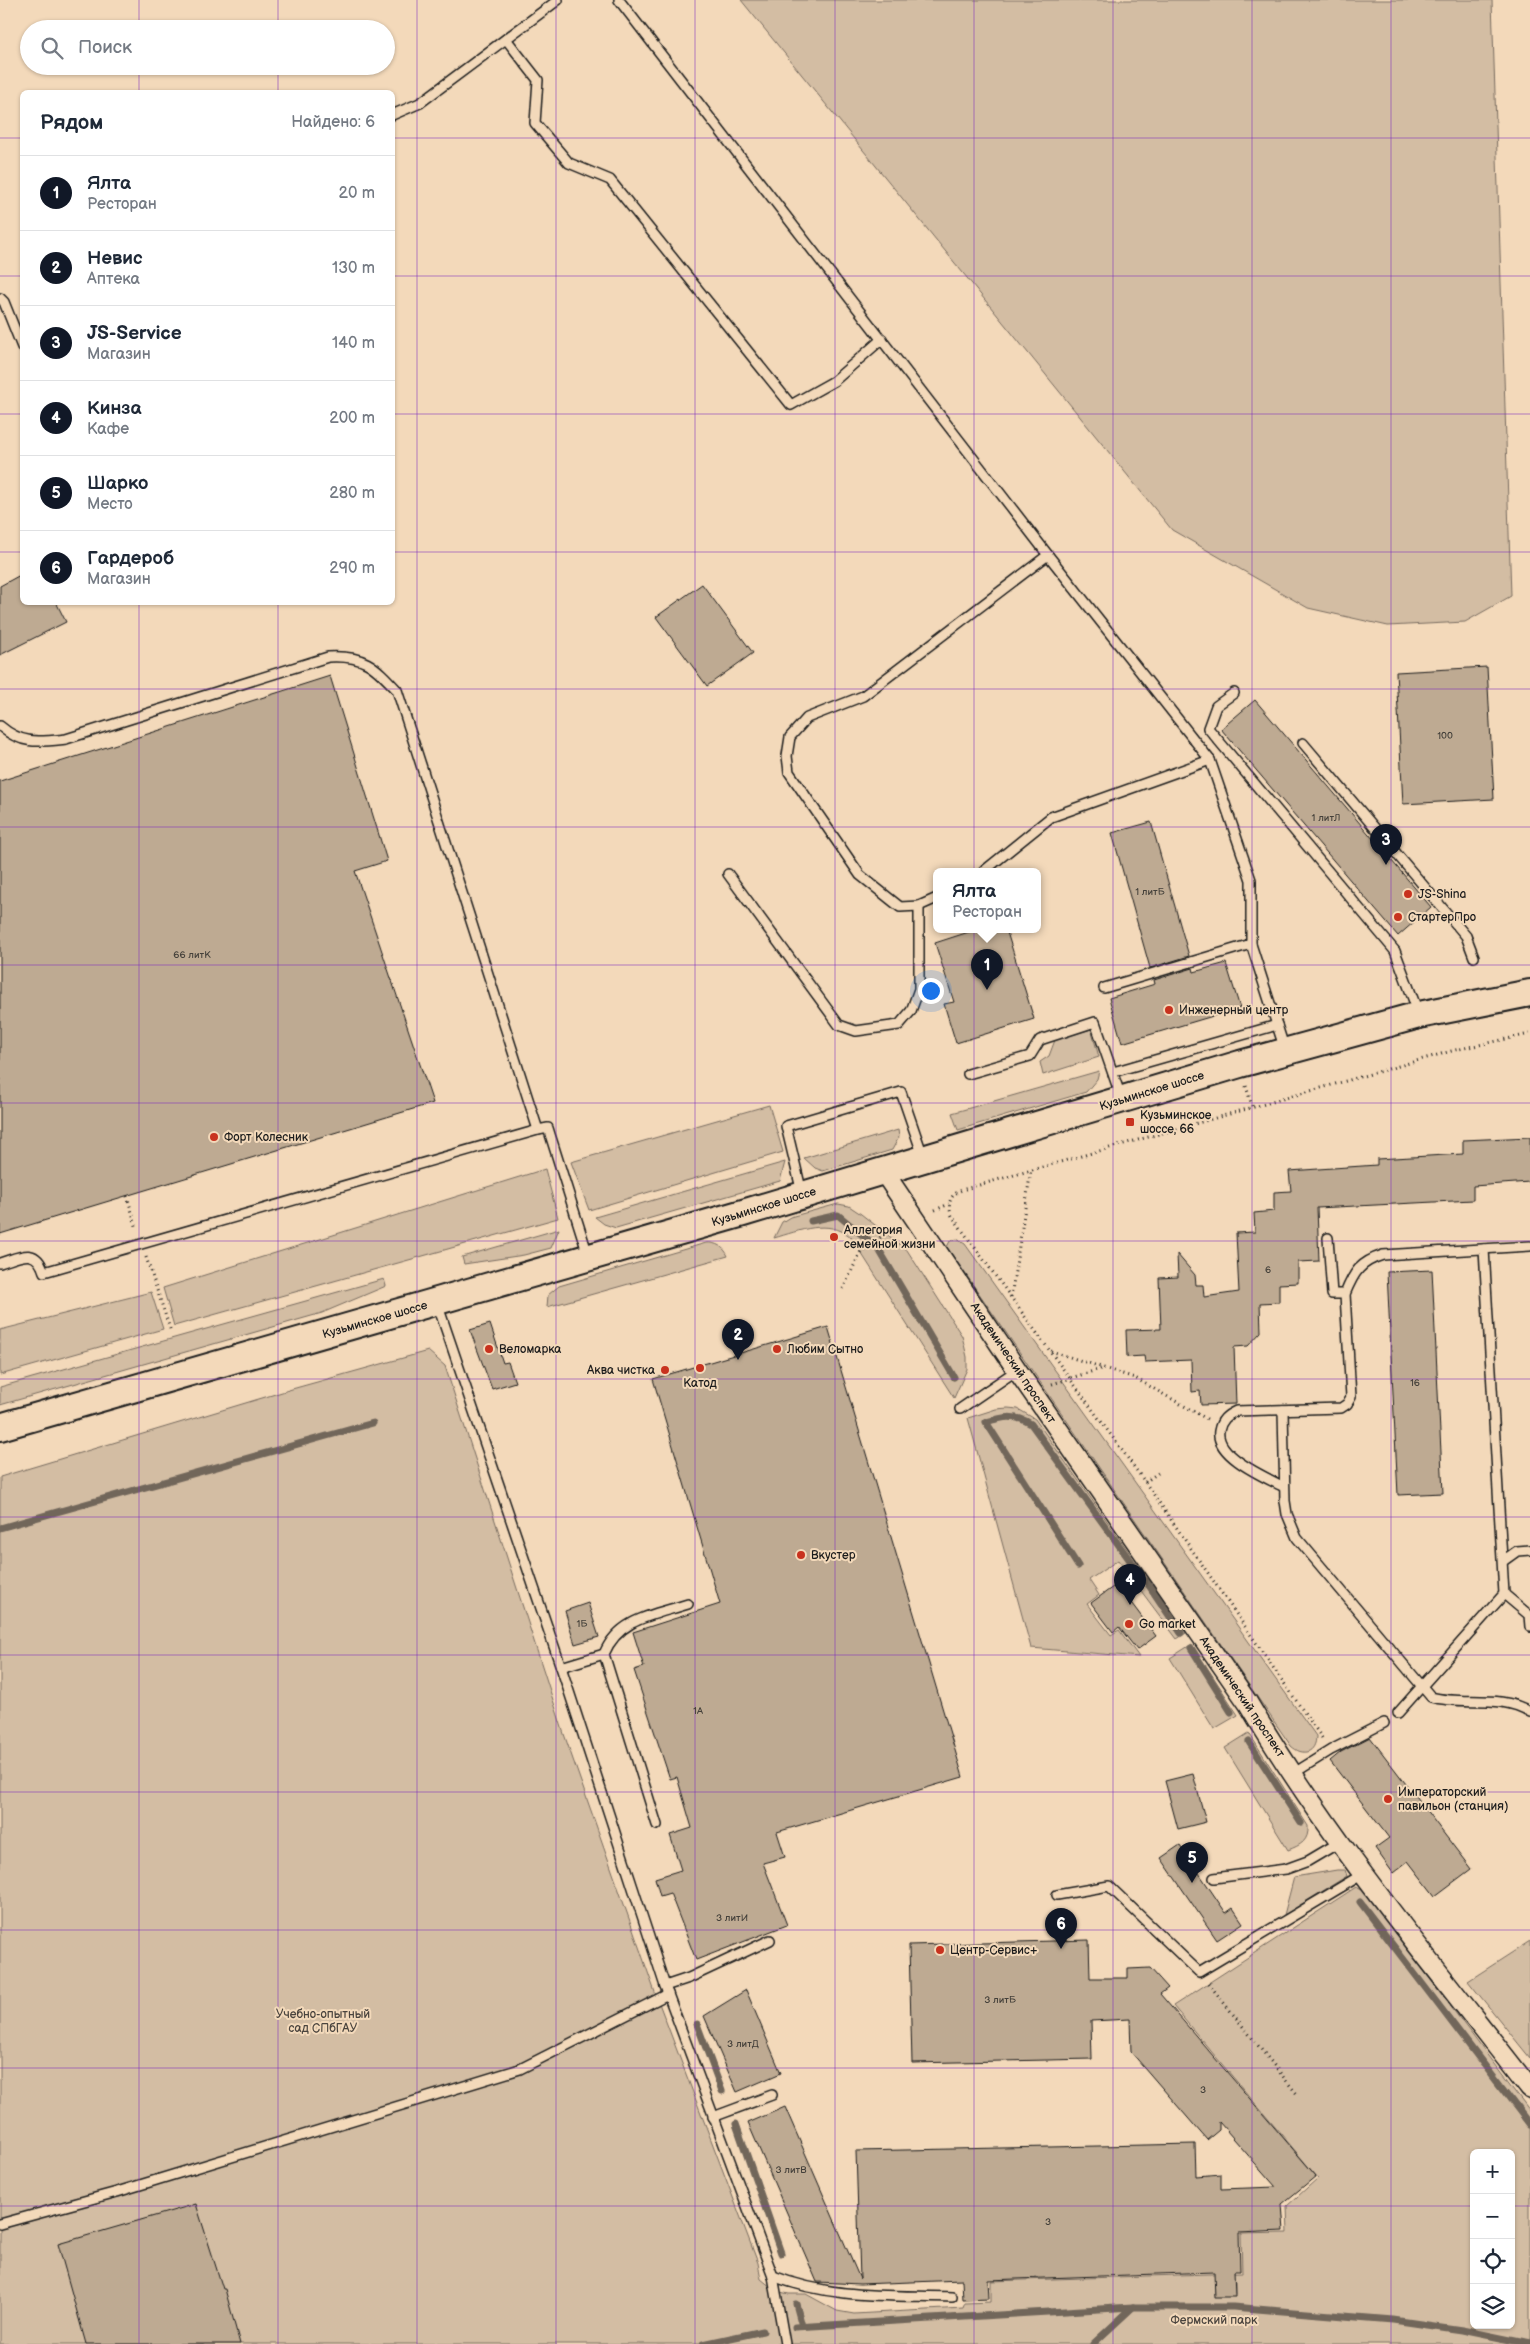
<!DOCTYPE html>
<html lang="ru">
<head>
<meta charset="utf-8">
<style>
  :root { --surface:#fff; --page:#f6f6f7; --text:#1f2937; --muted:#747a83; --line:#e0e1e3; --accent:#111827 }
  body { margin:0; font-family:"Balsamiq Sans",sans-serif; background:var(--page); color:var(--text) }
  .controls { position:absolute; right:15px; bottom:15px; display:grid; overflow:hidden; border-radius:8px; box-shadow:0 1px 4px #0004 }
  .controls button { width:45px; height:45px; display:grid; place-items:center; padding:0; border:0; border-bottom:1px solid var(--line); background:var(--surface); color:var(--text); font:25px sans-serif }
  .you { position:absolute; left:930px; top:990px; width:18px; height:18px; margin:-12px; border:4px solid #fff; border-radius:50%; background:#1a73e8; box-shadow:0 0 0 8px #1a73e833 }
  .badge { display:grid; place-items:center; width:32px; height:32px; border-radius:50%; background:var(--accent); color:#fff; font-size:16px; font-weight:700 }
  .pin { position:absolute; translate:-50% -41px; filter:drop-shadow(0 1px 2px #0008) }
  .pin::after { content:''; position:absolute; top:26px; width:18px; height:15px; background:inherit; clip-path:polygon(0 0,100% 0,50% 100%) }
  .popup { position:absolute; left:933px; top:868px; width:108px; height:65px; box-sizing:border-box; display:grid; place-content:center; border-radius:8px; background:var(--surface); filter:drop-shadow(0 1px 4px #0005); font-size:16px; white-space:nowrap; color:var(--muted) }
  .popup b { font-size:19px; color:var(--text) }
  .popup::after { content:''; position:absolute; left:50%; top:100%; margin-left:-10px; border:10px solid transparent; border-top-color:var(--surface) }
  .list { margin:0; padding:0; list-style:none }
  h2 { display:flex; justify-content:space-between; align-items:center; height:65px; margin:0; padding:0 20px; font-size:21px }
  h2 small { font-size:16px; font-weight:400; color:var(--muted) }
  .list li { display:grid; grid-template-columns:32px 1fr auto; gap:15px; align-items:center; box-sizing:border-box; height:75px; padding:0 20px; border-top:1px solid var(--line) }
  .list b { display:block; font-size:19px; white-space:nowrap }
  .list p { margin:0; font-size:16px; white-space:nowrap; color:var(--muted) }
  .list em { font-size:16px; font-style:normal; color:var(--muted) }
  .icon { flex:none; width:28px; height:28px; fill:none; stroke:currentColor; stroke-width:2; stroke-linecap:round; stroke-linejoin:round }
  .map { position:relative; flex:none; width:1530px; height:2344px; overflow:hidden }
  .search { position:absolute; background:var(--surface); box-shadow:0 1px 4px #0004; left:20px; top:20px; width:375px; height:55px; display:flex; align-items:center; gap:12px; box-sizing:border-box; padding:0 18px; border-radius:28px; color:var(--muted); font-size:19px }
  .panel { position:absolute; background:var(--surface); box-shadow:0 1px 4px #0004; left:20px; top:90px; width:375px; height:515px; border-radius:8px }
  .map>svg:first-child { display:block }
</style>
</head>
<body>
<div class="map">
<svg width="1530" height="2344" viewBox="0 0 1530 2344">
  <rect width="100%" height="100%" fill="#f3d9ba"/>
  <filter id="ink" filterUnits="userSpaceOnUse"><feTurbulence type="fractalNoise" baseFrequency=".02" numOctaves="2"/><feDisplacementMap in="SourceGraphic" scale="10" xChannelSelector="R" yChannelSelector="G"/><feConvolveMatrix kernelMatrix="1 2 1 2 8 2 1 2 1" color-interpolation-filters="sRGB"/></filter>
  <g filter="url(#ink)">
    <g fill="#d3bda3" stroke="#786c60" fill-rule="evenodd">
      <polygon points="741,0 1492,0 1511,596 1465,622 1388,626 1308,608 1172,530"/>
      <polygon points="1091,1029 1099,1057 1043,1075 1040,1062 1049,1056 1055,1040"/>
      <polygon points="1099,1071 1097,1079 1086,1092 958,1130 952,1113"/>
      <polygon points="769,1105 783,1152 589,1210 571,1162"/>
      <polygon points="898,1130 899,1137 892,1150 823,1171 815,1168 804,1158"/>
      <polygon points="785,1162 780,1181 616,1228 604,1224 595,1217"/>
      <polygon points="545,1169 558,1218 174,1326 163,1288"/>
      <path d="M838 1204 849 1206 861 1214 907 1250 962 1336 967 1357V1369L954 1398 851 1237C828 1218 799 1231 774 1238L782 1222 790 1217Z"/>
      <polygon points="559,1229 551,1248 524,1255 464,1264 462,1257"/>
      <path d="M957 1239 965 1244 1316 1736C1316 1753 1303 1757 1291 1746L947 1247 950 1241Z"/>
      <path d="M706 1243C716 1242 724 1247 728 1256L547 1307 548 1295 559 1286Z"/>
      <polygon points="384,1279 386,1286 322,1313 0,1405 0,1387"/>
      <polygon points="151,1292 163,1329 0,1375 0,1330"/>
      <path d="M428 1351 445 1366 564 1734 657 1998 758 2263 761 2279 776 2291 789 2294H806L837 2311 854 2314 963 2308 965 2303 991 2302V2281L1242 2273 1241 2234 1288 2233 1287 2206 1318 2178 1173 2006 1356 1887 1364 1891 1530 2112V2344H0V1477L292 1389ZM1474 2153H1511V2325H1474ZM1235 2281V2295H1215V2282Z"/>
      <polygon points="1008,1408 1018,1409 1035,1419 1186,1633 1177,1639 1118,1560 1089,1580 1099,1595 1087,1604 1111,1635 1119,1630 1139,1657 1031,1648 968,1418 996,1409"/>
      <polygon points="1192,1644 1238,1715 1214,1729 1170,1658"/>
      <path d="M1249 1733 1308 1826C1309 1841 1301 1845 1288 1850L1225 1748Z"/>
      <polygon points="1337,1870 1345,1870 1347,1876 1284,1915 1294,1877"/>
      <polygon points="1530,1941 1530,2058 1468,1981"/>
    </g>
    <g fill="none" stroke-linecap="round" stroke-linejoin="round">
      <g stroke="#71665a" stroke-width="7">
        <polyline points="811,1221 838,1215 878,1248 954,1377"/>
        <polyline points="0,1528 373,1423"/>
        <path d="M1078 1566 986 1422C1003 1417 1015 1414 1031 1424L1134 1566"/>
        <polyline points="1146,1581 1181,1633"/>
        <polyline points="1191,1648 1231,1712"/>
        <polyline points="1249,1742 1301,1823"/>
        <polyline points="1360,1902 1530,2125"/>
        <polyline points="697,2024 722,2091"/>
        <polyline points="736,2124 781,2253"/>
        <polyline points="796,2304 802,2326"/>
        <polyline points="795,2327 1133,2307 1233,2307 1393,2320 1462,2330 1530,2344"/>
        <polyline points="703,2344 763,2331"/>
        <polyline points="1093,2344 1133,2307"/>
      </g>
    </g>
    <g fill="#beaa92" stroke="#1c1c1c">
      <polygon points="22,574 22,602 56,602 66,622 0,655 0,586"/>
      <polygon points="702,584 753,653 707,686 656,617"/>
      <polygon points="1487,667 1494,799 1403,804 1396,672"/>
      <polygon points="330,676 387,861 355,871 433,1103 0,1234 0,781"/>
      <polygon points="1255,700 1431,907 1398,936 1221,729"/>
      <polygon points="1151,822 1189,956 1150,968 1112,833"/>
      <polygon points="978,929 1006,929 1034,1019 956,1043 944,1004 954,1002 935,943"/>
      <polygon points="1226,963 1240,1008 1122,1043 1109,998 1155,984 1154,980 1193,968 1194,972"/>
      <polygon points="1530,1137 1530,1182 1473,1186 1473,1200 1317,1208 1319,1261 1298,1262 1298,1283 1279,1284 1279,1302 1260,1303 1261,1332 1248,1346 1234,1347 1236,1404 1201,1405 1200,1391 1192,1392 1191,1360 1145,1362 1144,1356 1127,1357 1126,1330 1161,1329 1159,1278 1178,1277 1177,1254 1195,1275 1196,1285 1203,1285 1204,1297 1239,1292 1236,1233 1255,1232 1254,1213 1274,1211 1274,1192 1291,1191 1289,1171 1377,1165 1377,1159 1463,1154 1463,1140"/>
      <polygon points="1432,1270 1443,1493 1398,1495 1387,1272"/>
      <polygon points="490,1324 503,1363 508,1362 515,1382 492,1389 470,1330"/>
      <polygon points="828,1327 963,1777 777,1832 785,1857 763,1863 787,1925 696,1960 670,1893 660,1896 655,1878 681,1870 670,1835 692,1828 677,1777 670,1779 634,1670 644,1667 633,1632 720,1604 653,1379"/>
      <polygon points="1117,1584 1156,1636 1137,1650 1119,1627 1113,1632 1091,1603"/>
      <polygon points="588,1603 599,1637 575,1644 565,1611"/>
      <polygon points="1370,1737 1471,1869 1435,1896 1408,1861 1393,1873 1375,1848 1389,1838 1330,1761 1341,1752"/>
      <polygon points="1193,1774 1206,1822 1178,1829 1165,1781"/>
      <polygon points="1180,1845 1226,1913 1233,1908 1243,1923 1217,1940 1161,1858"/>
      <polygon points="1089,1940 1090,1978 1128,1978 1128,1969 1150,1968 1168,1988 1160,1994 1316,2176 1282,2204 1284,2231 1239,2233 1240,2271 1234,2271 1235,2297 1215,2297 1214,2272 988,2280 989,2299 963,2300 962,2280 860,2284 817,2282 748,2123 785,2107 860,2279 856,2151 1195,2144 1196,2176 1221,2174 1221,2189 1276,2187 1219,2122 1219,2130 1207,2140 1131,2052 1130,2019 1091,2021 1092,2059 912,2063 909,1945"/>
      <polygon points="746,1990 781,2073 737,2092 704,2016"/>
      <polygon points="196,2204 223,2289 225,2289 240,2344 86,2344 58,2244"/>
    </g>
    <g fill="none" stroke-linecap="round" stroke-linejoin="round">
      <defs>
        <g id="service">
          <polyline points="619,0 1048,555 1210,760 1251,880 1251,944"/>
          <polyline points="506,39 538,80 535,123 569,163 610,180 791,405 834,381 882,339"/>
          <polyline points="392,115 420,103 558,0"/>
          <polyline points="0,298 4,302 22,347"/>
          <polyline points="1234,693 1216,706 1208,728 1395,951 1418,1012"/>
          <path d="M0 726C22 745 39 742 66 739L328 657C364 655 374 665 397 690L538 1130 548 1128 588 1255"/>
          <polyline points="1303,743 1466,936 1474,957"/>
          <polyline points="984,871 1051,817 1210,760"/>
          <polyline points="728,874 839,1025 856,1031 899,1025 911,1011 919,989 919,906"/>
          <polyline points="937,898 919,906 900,907 860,875 789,772 787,756 790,737 807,718 863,696 1048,555"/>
          <polyline points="1104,988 1251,944 1285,1050"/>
          <polyline points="1113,1072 1277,1025"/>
          <polyline points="968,1074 1030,1056 1040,1040 1095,1022 1121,1097"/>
          <polyline points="802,1193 786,1126 901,1092 923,1156"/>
          <polyline points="1328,1238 1332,1294 1345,1294"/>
          <path d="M0 1263C20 1257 36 1246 44 1272L538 1130"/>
          <polyline points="437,1303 561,1667 665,1986 773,2276 785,2344"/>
          <polyline points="960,1409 1017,1370"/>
          <path d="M1283 1410 1285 1501 1287 1514 1297 1538 1431 1697C1464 1706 1500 1693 1530 1712"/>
          <path d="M1284 1487C1265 1477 1215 1456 1219 1431 1221 1420 1227 1415 1236 1411L1341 1408 1347 1404 1351 1397 1345 1294C1354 1272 1360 1262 1383 1255L1530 1246"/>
          <polyline points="1503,1561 1517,1551 1530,1550"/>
          <polyline points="1504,1594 1529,1615 1530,1627"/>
          <polyline points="561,1667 604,1654"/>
          <polyline points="1398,1713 1504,1594 1484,1249"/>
          <polyline points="1294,1773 1331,1750 1384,1723"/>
          <path d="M657 1825 604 1654C619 1618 654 1615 688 1604"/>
          <polyline points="1214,1878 1286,1869 1308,1861 1340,1842"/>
          <polyline points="1057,1895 1109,1886 1199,1972 1363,1874"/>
          <polyline points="665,1986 689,1978 770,1940"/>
          <polyline points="713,2117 772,2095"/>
          <polyline points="0,2224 117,2192 520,2069 668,1994"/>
          <path d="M773 2276C831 2299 891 2295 952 2297"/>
        </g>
        <path id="minor" d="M883 1171 1017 1370 1248 1703C1329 1840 1432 1963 1530 2089"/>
        <polyline id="secondary" points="0,1427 743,1213 1240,1064 1419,1015 1530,993"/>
      </defs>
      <use href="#service" stroke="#1c1c1c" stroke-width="12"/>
      <use href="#minor" stroke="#1c1c1c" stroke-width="22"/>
      <use href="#secondary" stroke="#1c1c1c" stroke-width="30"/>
      <g stroke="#1c1c1c" stroke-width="3" stroke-dasharray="1 4" stroke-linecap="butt">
        <polyline points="1246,1086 1252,1106"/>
        <polyline points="127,1196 137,1229"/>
        <polyline points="935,1210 949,1204"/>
        <polyline points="146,1257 171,1332"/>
        <polyline points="843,1289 861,1251 885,1234"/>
        <polyline points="1011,1297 1031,1170"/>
        <polyline points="1051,1351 1135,1378 1207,1419"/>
        <polyline points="1052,1384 1103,1368"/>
        <polyline points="1145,1482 1158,1473"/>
        <path d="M1322 1738 1145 1482 952 1216C946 1202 951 1193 965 1189L1455 1050 1530 1034"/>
        <polyline points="1208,1983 1297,2094"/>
      </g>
      <use href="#service" stroke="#f3d9ba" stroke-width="9"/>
      <use href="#minor" stroke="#f3d9ba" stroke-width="19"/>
      <use href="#secondary" stroke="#f3d9ba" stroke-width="26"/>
    </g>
  </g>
  <path fill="none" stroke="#7b2cbf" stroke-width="1" stroke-opacity="0.55" d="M139 0V29M278 0V29M417 0V2344M556 0V2344M695 0V2344M835 0V2344M974 0V2344M1113 0V2344M1252 0V2344M1391 0V2344M139 66V92M278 66V92M0 138H22M392 138H1530M0 276H22M392 276H1530M0 414H22M392 414H1530M0 552H22M392 552H1530M139 602V2344M278 602V2344M0 689H1530M0 827H1530M0 965H1530M0 1103H1530M0 1241H1530M0 1379H1530M0 1517H1530M0 1655H1530M0 1792H1530M0 1930H1530M0 2068H1530M0 2206H1474M1511 2206H1530"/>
  <g fill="#c8321e" stroke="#f3d9ba" stroke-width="2">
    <circle cx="1408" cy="894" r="5"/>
    <circle cx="1398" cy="917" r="5"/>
    <circle cx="1169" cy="1010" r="5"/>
    <rect x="1125" y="1117" width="10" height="10" rx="2.5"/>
    <circle cx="214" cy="1137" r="5"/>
    <circle cx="834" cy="1237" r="5"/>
    <circle cx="489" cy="1349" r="5"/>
    <circle cx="777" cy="1349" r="5"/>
    <circle cx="700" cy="1368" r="5"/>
    <circle cx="665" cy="1370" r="5"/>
    <circle cx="801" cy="1555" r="5"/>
    <circle cx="1129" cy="1624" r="5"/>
    <circle cx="1388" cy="1799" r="5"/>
    <circle cx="940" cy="1950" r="5"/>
  </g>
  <g text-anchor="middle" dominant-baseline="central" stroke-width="4" stroke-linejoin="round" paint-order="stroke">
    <g font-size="10" fill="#44403a">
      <text x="1445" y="736">100</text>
      <text x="1326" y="818">1 литЛ</text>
      <text x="1150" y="892">1 литБ</text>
      <text x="192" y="955">66 литК</text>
      <text x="1268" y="1270">6</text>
      <text x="1415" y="1383">16</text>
      <text x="582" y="1624">1Б</text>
      <text x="698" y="1711">1А</text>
      <text x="732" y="1918">3 литИ</text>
      <text x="1000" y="2000">3 литБ</text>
      <text x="743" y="2044">3 литД</text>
      <text x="1203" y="2090">3</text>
      <text x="791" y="2170">3 литВ</text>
      <text x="1048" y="2222">3</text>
    </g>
    <g font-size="12" fill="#1c1c1c" stroke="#f3d9ba" text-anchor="start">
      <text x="1418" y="894">JS-Shina</text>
      <text x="1408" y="917">СтартерПро</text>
      <text x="1179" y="1010">Инженерный центр</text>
      <text x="1140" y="1115">Кузьминское<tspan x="1140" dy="14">шоссе, 66</tspan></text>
      <text x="224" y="1137">Форт Колесник</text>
      <text x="844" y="1230">Аллегория<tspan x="844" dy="14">семейной жизни</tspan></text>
      <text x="499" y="1349">Веломарка</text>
      <text x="787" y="1349">Любим Сытно</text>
      <text x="655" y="1370" text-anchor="end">Аква чистка</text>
      <text x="700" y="1383" text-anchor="middle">Катод</text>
      <text x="811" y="1555">Вкустер</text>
      <text x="1139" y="1624">Go market</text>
      <text x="1398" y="1792">Императорский<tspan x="1398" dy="14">павильон (станция)</tspan></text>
      <text x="950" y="1950">Центр-Сервис+</text>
    </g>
    <g font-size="12" fill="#1c1c1c" stroke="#f3d9ba">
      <text transform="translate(1152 1091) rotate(-17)">Кузьминское шоссе</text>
      <text transform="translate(764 1207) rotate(-17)">Кузьминское шоссе</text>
      <text transform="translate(375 1320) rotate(-16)">Кузьминское шоссе</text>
      <text transform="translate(1013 1363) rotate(56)">Академический проспект</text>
      <text transform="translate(1242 1697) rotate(56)">Академический проспект</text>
    </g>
    <g font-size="12" fill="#4a443e" stroke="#f3d9ba">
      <text x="323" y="2014">Учебно-опытный<tspan x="323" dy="14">сад СПбГАУ</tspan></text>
      <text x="1214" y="2320">Фермский парк</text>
    </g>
  </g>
</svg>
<div class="controls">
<button>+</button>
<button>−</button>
<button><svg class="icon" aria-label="locate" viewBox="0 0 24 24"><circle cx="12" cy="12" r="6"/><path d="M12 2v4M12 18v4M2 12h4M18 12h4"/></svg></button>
<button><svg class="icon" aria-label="layers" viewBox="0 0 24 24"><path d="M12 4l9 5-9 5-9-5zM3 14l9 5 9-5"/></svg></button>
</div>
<div class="you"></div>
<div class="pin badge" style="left:987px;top:990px">1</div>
<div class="popup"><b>Ялта</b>Ресторан</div>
<div class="pin badge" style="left:738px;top:1360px">2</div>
<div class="pin badge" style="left:1386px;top:865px">3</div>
<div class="pin badge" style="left:1130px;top:1605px">4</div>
<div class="pin badge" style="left:1192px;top:1883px">5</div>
<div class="pin badge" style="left:1061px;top:1949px">6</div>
<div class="search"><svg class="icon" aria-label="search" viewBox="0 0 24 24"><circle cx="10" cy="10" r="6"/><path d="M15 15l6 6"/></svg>Поиск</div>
<section class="panel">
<h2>Рядом<small>Найдено: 6</small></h2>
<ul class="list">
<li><span class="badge">1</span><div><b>Ялта</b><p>Ресторан</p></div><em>20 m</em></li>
<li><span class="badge">2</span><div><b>Невис</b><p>Аптека</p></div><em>130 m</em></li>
<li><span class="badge">3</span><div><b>JS-Service</b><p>Магазин</p></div><em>140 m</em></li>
<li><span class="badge">4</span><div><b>Кинза</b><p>Кафе</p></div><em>200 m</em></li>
<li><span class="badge">5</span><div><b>Шарко</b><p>Место</p></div><em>280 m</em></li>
<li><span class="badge">6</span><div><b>Гардероб</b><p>Магазин</p></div><em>290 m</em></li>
</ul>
</section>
</div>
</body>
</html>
